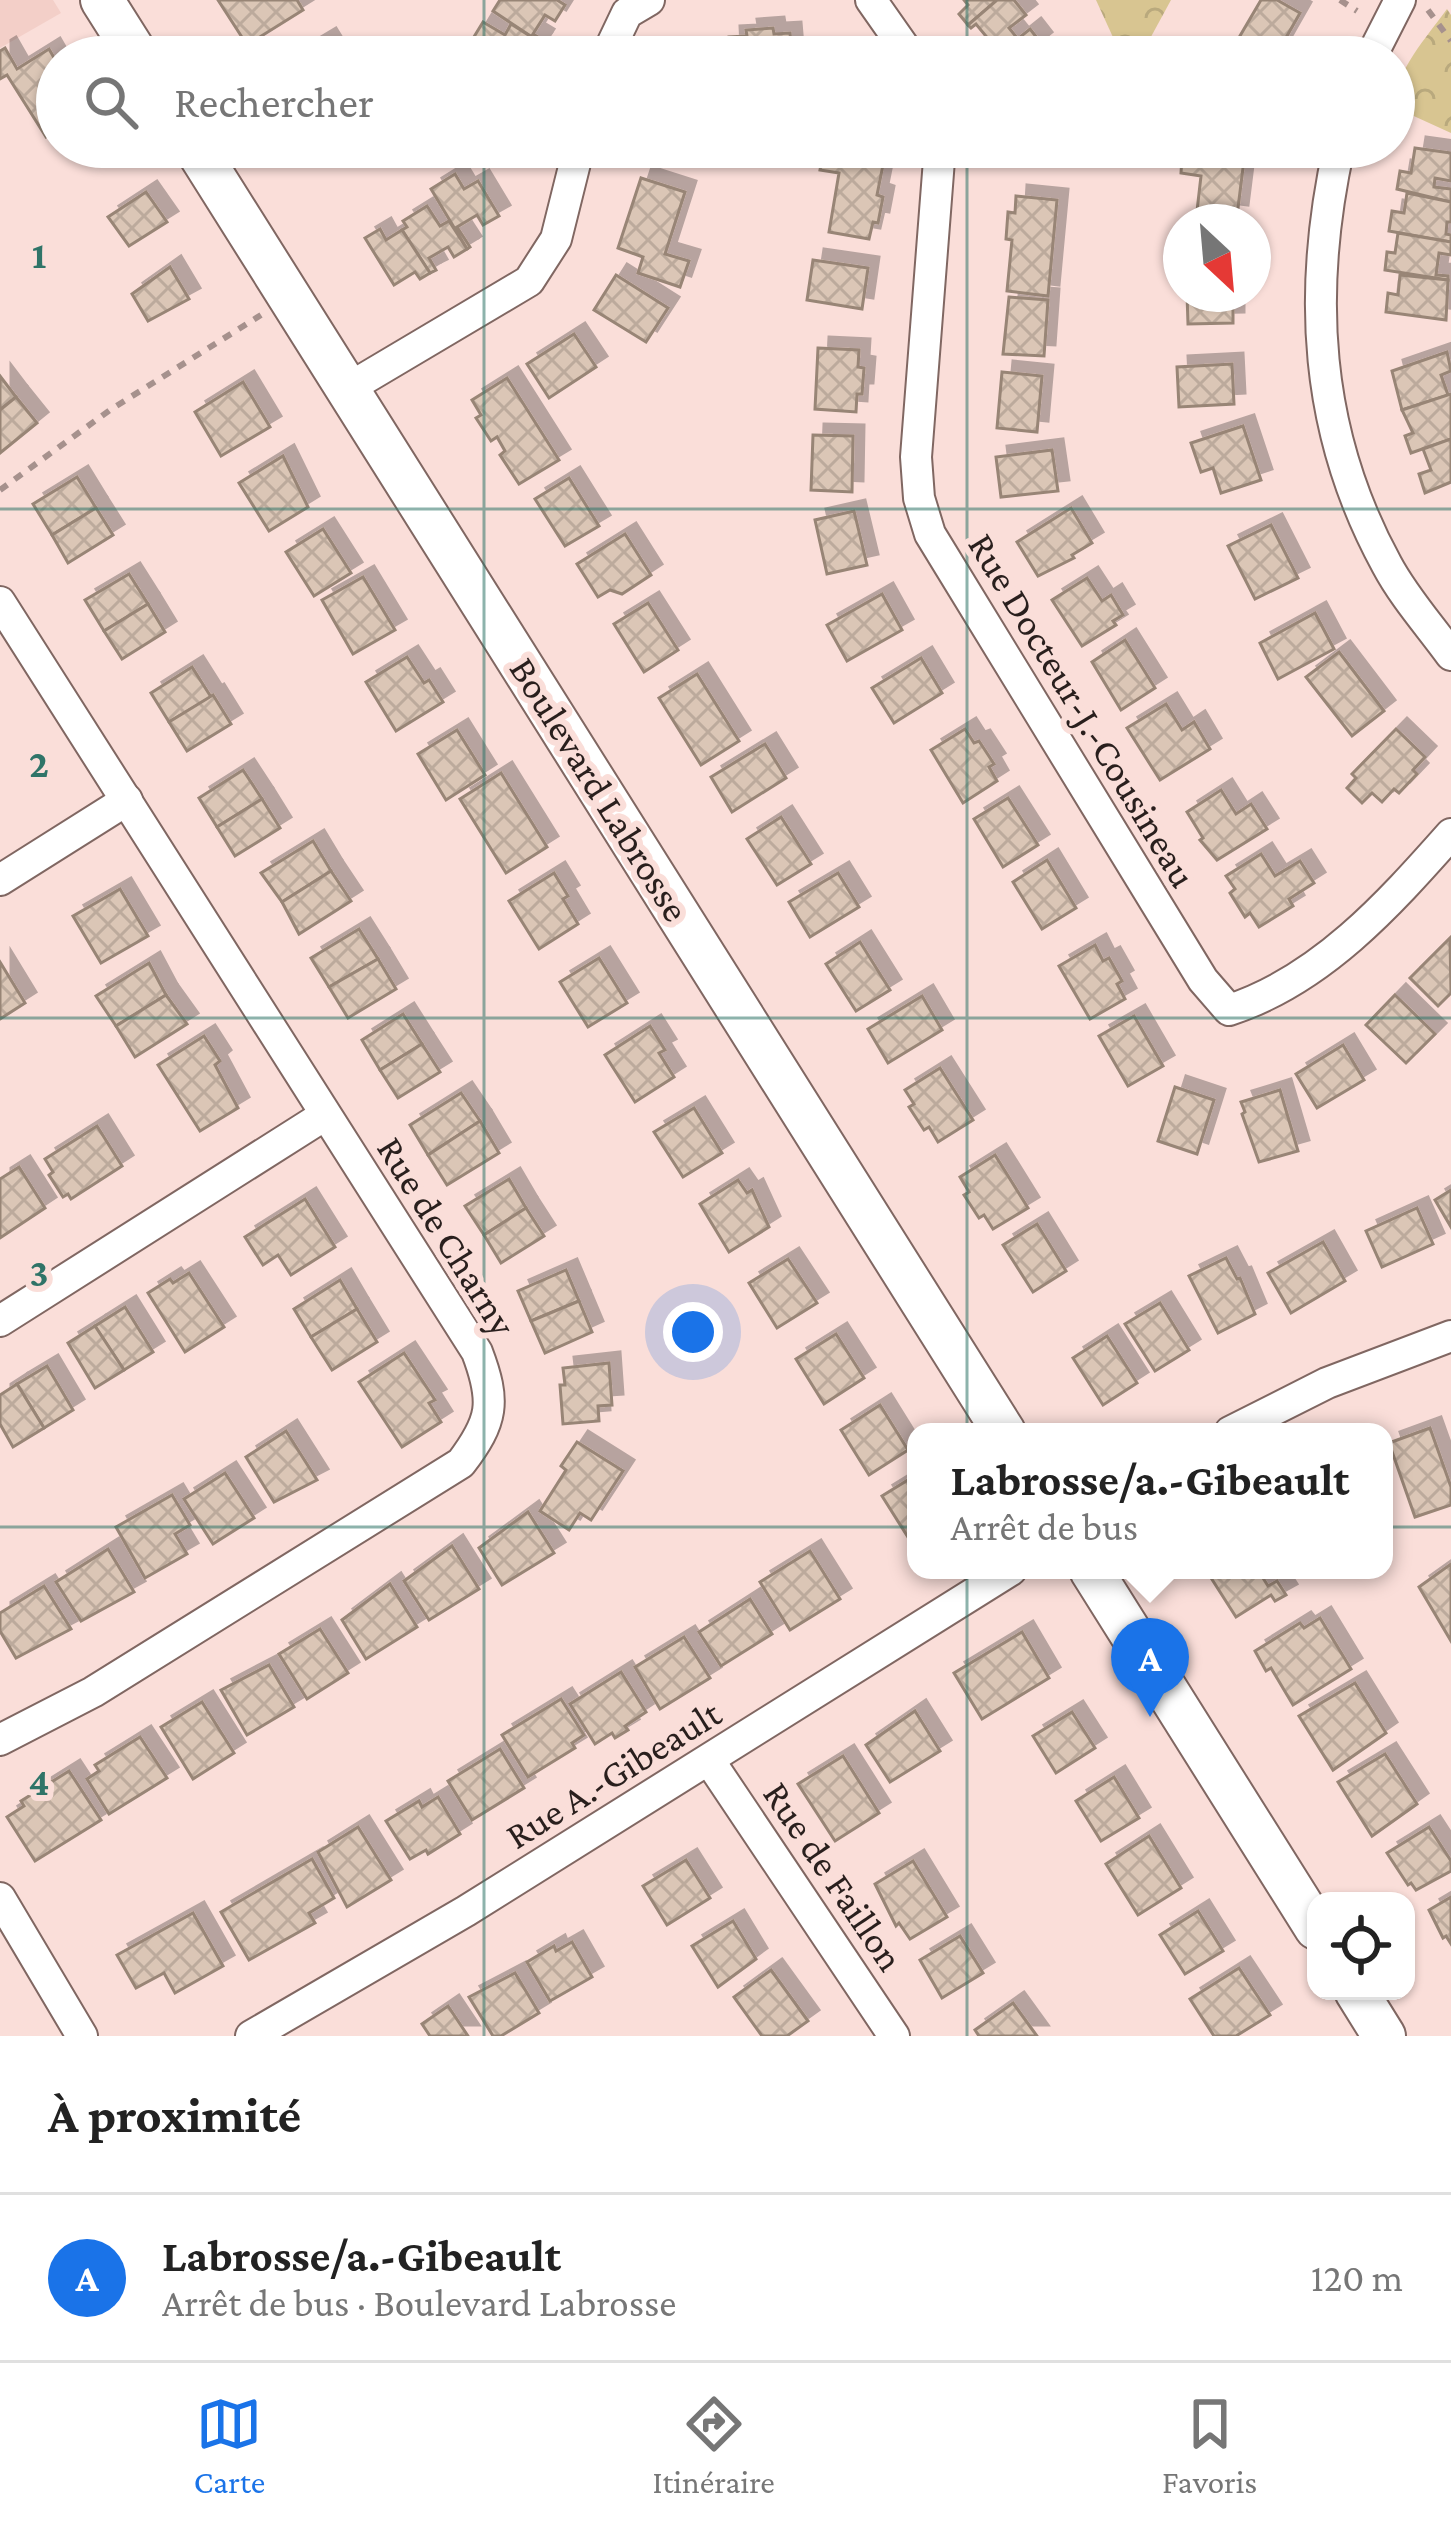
<!DOCTYPE html>
<html lang="fr">
<head>
<meta charset="utf-8">
<style>
  :root { --surface:#fff; --page:#f2f2f2; --text:#222; --muted:#767676; --line:#e0e0e0; --accent:#1a73e8 }
  body { margin:0; font-family:"Crimson Pro",serif; background:var(--page); color:var(--text) }
  .controls { position:absolute; right:36px; bottom:36px; display:grid; overflow:hidden; border-radius:24px; box-shadow:0 3px 9px #0004 }
  .controls button { width:108px; height:108px; display:grid; place-items:center; padding:0; border:0; border-bottom:3px solid var(--line); background:var(--surface); color:var(--text); font:60px sans-serif }
  .compass { position:absolute; left:1163px; top:204px; width:108px; height:108px; border-radius:50%; background:var(--surface); box-shadow:0 3px 9px #0004; rotate:154deg }
  .you { position:absolute; left:693px; top:1332px; width:42px; height:42px; margin:-30px; border:9px solid #fff; border-radius:50%; background:#1a73e8; box-shadow:0 0 0 18px #1a73e833 }
  .badge { display:grid; place-items:center; width:78px; height:78px; border-radius:50%; background:var(--accent); color:#fff; font-size:39px; font-weight:700 }
  .pin { position:absolute; translate:-50% -99px; filter:drop-shadow(0 3px 6px #0008) }
  .pin::after { content:''; position:absolute; top:63px; width:42px; height:36px; background:inherit; clip-path:polygon(0 0,100% 0,50% 100%) }
  .popup { position:absolute; left:907px; top:1423px; width:486px; height:156px; box-sizing:border-box; display:grid; place-content:center; border-radius:24px; background:var(--surface); filter:drop-shadow(0 3px 9px #0005); font-size:39px; white-space:nowrap; color:var(--muted) }
  .popup b { font-size:45px; color:var(--text) }
  .popup::after { content:''; position:absolute; left:50%; top:100%; margin-left:-24px; border:24px solid transparent; border-top-color:var(--surface) }
  .list { margin:0; padding:0; list-style:none }
  h2 { display:flex; justify-content:space-between; align-items:center; height:156px; margin:0; padding:0 48px; font-size:51px }
  h2 small { font-size:39px; font-weight:400; color:var(--muted) }
  .list li { display:grid; grid-template-columns:78px 1fr auto; gap:36px; align-items:center; box-sizing:border-box; height:168px; padding:0 48px; border-top:3px solid var(--line) }
  .list b { display:block; font-size:45px; white-space:nowrap }
  .list p { margin:0; font-size:39px; white-space:nowrap; color:var(--muted) }
  .list em { font-size:39px; font-style:normal; color:var(--muted) }
  .icon { flex:none; width:66px; height:66px; fill:none; stroke:currentColor; stroke-width:2; stroke-linecap:round; stroke-linejoin:round }
  .map { position:relative; flex:none; width:1451px; height:2036px; overflow:hidden }
  .search { position:absolute; background:var(--surface); box-shadow:0 3px 9px #0004; left:36px; right:36px; top:36px; height:132px; display:flex; align-items:center; gap:30px; box-sizing:border-box; padding:0 42px; border-radius:66px; color:var(--muted); font-size:45px }
  .sheet { height:324px; background:var(--surface) }
  nav { display:flex; justify-content:space-around; align-items:center; box-sizing:border-box; height:168px; border-top:3px solid var(--line); background:var(--surface); font-size:33px; color:var(--muted) }
  nav a { display:grid; justify-items:center; gap:6px }
  nav .on { color:var(--accent) }
  .map>svg:first-child { display:block }
</style>
</head>
<body>
<div class="map">
<svg width="1451" height="2036" viewBox="0 0 1451 2036">
  <defs>
    <pattern id="park-crowns" width="20" height="18" patternUnits="userSpaceOnUse" patternTransform="scale(3)"><rect width="20" height="18" fill="#d8c591"/><path d="M2 6a3 3 0 1 1 6 0M12 15a3 3 0 1 1 6 0" fill="none" stroke="#b9a97d"/></pattern>
    <pattern id="building-cross-hatch" width="8" height="8" patternUnits="userSpaceOnUse" patternTransform="scale(3)"><rect width="8" height="8" fill="#dbc6b6"/><path d="M0 0l8 8M0 8l8-8" fill="none" stroke="#bcaa9c"/></pattern>
    <filter id="shadow"><feDropShadow dx="11" dy="-11" stdDeviation="0" flood-color="#0004"/></filter>
  </defs>
  <rect width="100%" height="100%" fill="#faded9"/>
  <polygon fill="#f3cfc8" points="0,0 53,0 61,13 0,48"/>
  <g fill="url(#park-crowns)">
    <polygon points="1096,0 1171,0 1140,57 1122,57"/>
    <path d="M1447 9 1451 15V133L1394 107C1395 71 1427 37 1447 9Z"/>
  </g>
  <g fill="url(#building-cross-hatch)" stroke="#988576" stroke-width="3" filter="url(#shadow)">
    <polygon points="218,0 297,0 303,10 247,45"/>
    <polygon points="500,0 557,0 565,5 555,21 545,15 533,34 543,40 541,43 493,11"/>
    <polygon points="964,0 997,0 968,25 959,14 968,5"/>
    <polygon points="997,0 1014,0 1026,15 1009,28 1018,39 995,57 986,57 979,49 990,41 976,24 971,28 968,25"/>
    <polygon points="1261,0 1277,0 1300,13 1275,57 1265,57 1237,41"/>
    <polygon points="483,22 505,35 511,24 541,43 533,56 525,51 521,57 487,57 469,45"/>
    <polygon points="773,28 774,34 790,33 792,57 730,57 729,37 747,36 746,30"/>
    <polygon points="1030,29 1041,43 1031,51 1036,57 995,57"/>
    <polygon points="325,39 336,57 295,57"/>
    <polygon points="5,48 17,69 49,49 57,63 57,130 46,137 7,75 0,79 0,51"/>
    <polygon points="642,147 684,147 680,161"/>
    <polygon points="1023,147 1085,147 1084,164 1033,164 1033,160 1023,159"/>
    <polygon points="1177,147 1226,147 1225,158 1244,160 1237,216 1197,211 1201,176 1181,173 1182,157 1176,157"/>
    <polygon points="1415,148 1451,153 1451,181 1435,178 1434,187 1451,189 1451,202 1397,189 1400,171 1411,173"/>
    <polygon points="824,149 884,160 877,195 883,197 878,223 873,222 869,239 829,232 839,173 820,170"/>
    <polygon points="455,174 464,189 478,181 499,216 483,225 477,215 457,227 470,247 467,249 431,189"/>
    <polygon points="641,178 685,192 665,254 689,261 680,287 638,273 643,257 618,248"/>
    <polygon points="146,192 167,222 129,246 108,217"/>
    <polygon points="1407,193 1451,202 1451,222 1447,222 1446,234 1451,235 1451,242 1389,231 1392,211 1404,213"/>
    <polygon points="1016,196 1057,200 1048,296 1007,291 1012,240 1006,239 1008,212 1015,213"/>
    <polygon points="427,206 440,226 449,221 467,249 454,257 448,247 429,258 436,270 430,273 402,230 407,227 403,221"/>
    <polygon points="380,229 386,240 402,230 430,273 420,279 415,272 394,285 365,238"/>
    <polygon points="1398,233 1451,242 1451,255 1439,253 1436,275 1448,276 1448,280 1385,270 1387,252 1395,253"/>
    <polygon points="813,260 868,268 862,309 807,300"/>
    <polygon points="170,267 189,299 148,321 132,294"/>
    <polygon points="616,275 668,308 646,342 594,310"/>
    <polygon points="1400,275 1448,280 1446,320 1386,312 1388,293 1398,295"/>
    <polygon points="1187,294 1233,294 1233,323 1188,324"/>
    <polygon points="1009,297 1048,300 1044,356 1003,354"/>
    <polygon points="574,334 596,367 549,398 527,364"/>
    <polygon points="818,348 859,350 858,367 864,368 862,394 857,394 856,412 815,409"/>
    <polygon points="1447,352 1451,371 1441,375 1448,395 1402,410 1392,371"/>
    <polygon points="1232,364 1234,404 1179,407 1177,367"/>
    <polygon points="1002,372 1042,376 1037,432 997,428"/>
    <polygon points="0,376 16,397 0,410"/>
    <polygon points="507,378 559,460 519,484 500,455 505,451 497,437 491,441 476,418 481,415 472,400"/>
    <polygon points="243,382 270,427 221,456 195,412"/>
    <polygon points="1451,394 1451,439 1411,453 1405,436 1413,433 1402,410"/>
    <polygon points="16,397 37,423 0,453 0,410"/>
    <polygon points="1243,426 1261,480 1221,493 1213,468 1201,472 1191,443"/>
    <polygon points="813,435 853,436 852,492 811,490"/>
    <polygon points="1451,439 1451,482 1425,493 1419,474 1431,470 1423,449"/>
    <polygon points="1052,450 1058,491 1001,497 996,457"/>
    <polygon points="283,456 308,507 269,531 239,483"/>
    <polygon points="77,477 96,508 52,535 33,504"/>
    <polygon points="569,478 599,526 565,546 535,499"/>
    <polygon points="96,508 113,535 68,563 52,535"/>
    <polygon points="1071,508 1092,543 1072,555 1074,558 1038,576 1017,542"/>
    <polygon points="854,511 867,565 827,574 815,520"/>
    <polygon points="1271,525 1298,578 1255,599 1228,546"/>
    <polygon points="323,529 351,573 314,596 286,552"/>
    <polygon points="625,534 651,575 622,594 610,590 598,597 577,564"/>
    <polygon points="129,574 148,604 104,631 85,600"/>
    <polygon points="363,577 395,630 353,654 322,600"/>
    <polygon points="1087,578 1102,601 1111,595 1123,615 1113,621 1116,625 1082,646 1052,600"/>
    <polygon points="882,594 902,630 847,661 827,625"/>
    <polygon points="648,603 678,650 644,672 614,624"/>
    <polygon points="148,604 165,632 122,659 104,631"/>
    <polygon points="1315,613 1334,649 1278,679 1260,643"/>
    <polygon points="1125,640 1155,688 1121,710 1092,662"/>
    <polygon points="1339,652 1384,711 1352,736 1306,677"/>
    <polygon points="407,657 424,683 429,680 443,702 396,731 366,682"/>
    <polygon points="921,658 942,693 894,723 872,688"/>
    <polygon points="192,667 211,697 169,722 151,693"/>
    <polygon points="697,674 739,741 701,765 659,698"/>
    <polygon points="213,695 231,724 187,751 169,722"/>
    <polygon points="1166,704 1182,730 1194,722 1210,749 1160,780 1127,728"/>
    <polygon points="965,729 974,743 979,741 994,764 989,767 997,781 963,803 931,750"/>
    <polygon points="1396,729 1425,757 1413,770 1417,774 1399,793 1394,789 1382,802 1372,793 1362,803 1347,788 1356,778 1352,774"/>
    <polygon points="457,730 485,775 446,800 418,754"/>
    <polygon points="765,744 786,778 732,812 711,777"/>
    <polygon points="243,770 262,799 217,827 199,798"/>
    <polygon points="501,773 547,847 506,873 460,799"/>
    <polygon points="1221,790 1236,814 1251,804 1267,829 1217,860 1200,840 1203,838 1187,812"/>
    <polygon points="1008,798 1038,845 1003,867 974,819"/>
    <polygon points="262,799 280,828 235,856 217,827"/>
    <polygon points="781,817 811,864 777,885 747,839"/>
    <polygon points="313,841 331,871 282,902 261,873"/>
    <polygon points="1261,854 1275,876 1300,861 1314,883 1289,899 1293,906 1259,927 1250,913 1245,917 1230,893 1235,889 1226,876"/>
    <polygon points="1047,860 1076,908 1042,929 1013,882"/>
    <polygon points="331,871 351,901 299,934 282,902"/>
    <polygon points="554,873 568,896 563,899 578,924 539,949 509,901"/>
    <polygon points="838,873 859,907 810,937 789,902"/>
    <polygon points="120,889 148,936 101,963 73,916"/>
    <polygon points="359,929 378,959 329,987 311,958"/>
    <polygon points="1450,938 1451,993 1438,1006 1410,978"/>
    <polygon points="860,942 890,990 856,1011 826,964"/>
    <polygon points="1095,945 1103,961 1109,958 1122,981 1117,984 1125,999 1090,1019 1059,966"/>
    <polygon points="599,958 627,1003 588,1027 560,982"/>
    <polygon points="378,959 396,989 348,1018 329,987"/>
    <polygon points="0,962 25,1003 0,1019"/>
    <polygon points="149,963 166,995 116,1026 96,996"/>
    <polygon points="166,995 187,1024 135,1057 116,1026"/>
    <polygon points="1395,995 1435,1034 1406,1063 1366,1025"/>
    <polygon points="922,996 942,1030 888,1063 868,1029"/>
    <polygon points="403,1014 422,1044 380,1070 362,1040"/>
    <polygon points="1134,1016 1163,1066 1128,1086 1099,1036"/>
    <polygon points="650,1026 665,1050 659,1053 674,1077 635,1102 605,1055"/>
    <polygon points="204,1036 220,1061 215,1065 238,1108 200,1131 158,1065"/>
    <polygon points="422,1044 440,1072 398,1098 380,1070"/>
    <polygon points="1343,1045 1364,1080 1317,1108 1296,1074"/>
    <polygon points="940,1068 973,1120 938,1142 929,1127 924,1130 909,1107 914,1104 905,1090"/>
    <polygon points="1175,1087 1214,1100 1197,1154 1158,1141"/>
    <polygon points="1280,1090 1298,1151 1259,1162 1242,1114 1245,1112 1241,1102"/>
    <polygon points="461,1093 480,1121 428,1155 410,1125"/>
    <polygon points="694,1108 722,1153 683,1177 654,1132"/>
    <polygon points="480,1121 499,1153 447,1185 428,1155"/>
    <polygon points="97,1126 122,1166 71,1199 68,1194 63,1197 49,1175 53,1172 45,1159"/>
    <polygon points="995,1155 1028,1208 993,1229 984,1215 979,1218 964,1195 969,1192 960,1177"/>
    <polygon points="19,1167 45,1208 0,1238 0,1179"/>
    <polygon points="509,1179 526,1208 484,1235 465,1206"/>
    <polygon points="738,1180 747,1193 752,1190 769,1227 729,1252 700,1204"/>
    <polygon points="1451,1190 1451,1227 1435,1200"/>
    <polygon points="305,1199 335,1247 291,1275 278,1255 263,1265 245,1237"/>
    <polygon points="526,1208 544,1236 501,1263 484,1235"/>
    <polygon points="1417,1208 1433,1244 1382,1267 1366,1231"/>
    <polygon points="1037,1224 1066,1271 1033,1292 1003,1245"/>
    <polygon points="1323,1242 1345,1281 1291,1313 1268,1273"/>
    <polygon points="1226,1258 1237,1279 1240,1278 1255,1314 1218,1333 1189,1276"/>
    <polygon points="788,1259 817,1303 777,1328 749,1283"/>
    <polygon points="566,1270 579,1301 531,1321 518,1291"/>
    <polygon points="189,1273 224,1327 185,1352 148,1293 170,1279 173,1283"/>
    <polygon points="340,1280 357,1309 311,1337 294,1309"/>
    <polygon points="579,1301 592,1332 545,1353 531,1321"/>
    <polygon points="1160,1303 1189,1350 1155,1371 1125,1324"/>
    <polygon points="125,1307 153,1352 124,1370 95,1326"/>
    <polygon points="357,1309 377,1342 332,1370 311,1337"/>
    <polygon points="95,1326 124,1370 95,1388 68,1343"/>
    <polygon points="836,1334 864,1378 824,1404 796,1359"/>
    <polygon points="1107,1336 1137,1383 1103,1405 1073,1358"/>
    <polygon points="404,1353 435,1400 429,1403 441,1422 402,1447 359,1382"/>
    <polygon points="609,1363 612,1405 598,1406 599,1421 563,1424 560,1385 565,1385 563,1368"/>
    <polygon points="47,1366 73,1410 44,1428 17,1384"/>
    <polygon points="17,1384 44,1428 13,1447 0,1424 0,1395"/>
    <polygon points="880,1405 908,1450 869,1475 841,1430"/>
    <polygon points="1430,1428 1451,1487 1451,1505 1415,1517 1389,1443"/>
    <polygon points="286,1431 317,1480 274,1502 246,1457"/>
    <polygon points="577,1442 623,1471 591,1520 580,1513 569,1530 540,1511 566,1470 561,1466"/>
    <polygon points="225,1473 254,1518 213,1544 184,1499"/>
    <polygon points="916,1475 916,1539 911,1542 882,1496"/>
    <polygon points="172,1495 190,1525 175,1534 187,1554 145,1578 116,1527"/>
    <polygon points="528,1512 554,1553 502,1585 479,1548"/>
    <polygon points="452,1546 479,1589 429,1620 404,1581"/>
    <polygon points="108,1549 134,1592 81,1621 56,1582"/>
    <polygon points="810,1551 840,1599 790,1630 760,1582"/>
    <polygon points="1451,1564 1451,1641 1419,1587"/>
    <polygon points="1206,1570 1258,1570 1268,1586 1277,1581 1286,1595 1275,1601 1271,1595 1236,1617"/>
    <polygon points="390,1584 417,1627 366,1659 342,1620"/>
    <polygon points="44,1586 71,1629 16,1658 0,1631 0,1613"/>
    <polygon points="750,1599 772,1634 721,1666 699,1632"/>
    <polygon points="1320,1618 1351,1669 1293,1705 1271,1668 1266,1671 1255,1651 1300,1623 1304,1628"/>
    <polygon points="320,1629 348,1673 307,1699 279,1654"/>
    <polygon points="1022,1632 1049,1678 982,1719 954,1673"/>
    <polygon points="684,1637 710,1678 660,1709 635,1667"/>
    <polygon points="269,1665 294,1707 247,1735 221,1690"/>
    <polygon points="621,1672 646,1712 625,1726 628,1730 615,1738 612,1733 595,1744 570,1704"/>
    <polygon points="1355,1683 1386,1733 1333,1770 1299,1716"/>
    <polygon points="561,1699 584,1735 572,1743 575,1748 528,1777 502,1735"/>
    <polygon points="202,1702 234,1753 193,1779 161,1727"/>
    <polygon points="915,1711 940,1751 890,1782 866,1745"/>
    <polygon points="1072,1712 1095,1748 1056,1773 1033,1736"/>
    <polygon points="140,1737 167,1778 109,1814 87,1779 99,1771 95,1765"/>
    <polygon points="500,1749 524,1788 472,1820 448,1781"/>
    <polygon points="1385,1754 1417,1804 1372,1836 1338,1782"/>
    <polygon points="843,1756 879,1813 835,1841 798,1784"/>
    <polygon points="69,1771 101,1820 35,1861 7,1817 24,1806 21,1801"/>
    <polygon points="1114,1777 1139,1818 1101,1841 1076,1801"/>
    <polygon points="438,1797 460,1834 428,1854 426,1850 410,1859 386,1821 419,1801 422,1807"/>
    <polygon points="358,1827 391,1880 347,1907 318,1852"/>
    <polygon points="1429,1827 1451,1861 1451,1871 1416,1890 1411,1883 1408,1885 1387,1853"/>
    <polygon points="1149,1836 1181,1888 1138,1915 1106,1864"/>
    <polygon points="312,1859 334,1898 309,1913 315,1923 249,1960 221,1912"/>
    <polygon points="686,1860 710,1898 667,1925 643,1886"/>
    <polygon points="913,1861 947,1917 910,1939 899,1923 896,1926 875,1884"/>
    <polygon points="1451,1897 1451,1944 1446,1936 1443,1938 1429,1910"/>
    <polygon points="1198,1911 1223,1951 1185,1974 1160,1935"/>
    <polygon points="193,1913 223,1966 175,1993 164,1973 136,1988 117,1955"/>
    <polygon points="733,1921 756,1959 718,1987 692,1946"/>
    <polygon points="960,1936 983,1973 942,1998 920,1960"/>
    <polygon points="572,1942 592,1977 550,2001 527,1962 554,1946 556,1951"/>
    <polygon points="1239,1968 1270,2015 1236,2036 1214,2036 1190,1999"/>
    <polygon points="771,1970 808,2021 787,2036 762,2036 734,1997"/>
    <polygon points="515,1973 539,2013 501,2036 493,2036 469,1997"/>
    <polygon points="1013,2003 1037,2036 979,2036 975,2030"/>
    <polygon points="448,2006 468,2036 430,2036 422,2024"/>
  </g>
  <g fill="none" stroke-linecap="round" stroke-linejoin="round">
    <defs>
      <g id="street">
        <polyline points="871,0 911,57"/>
        <polyline points="606,57 627,13 649,0"/>
        <polyline points="1371,57 1400,0"/>
        <path d="M940 147 916 457 919 498 930 534 1203 980 1229 1010C1321 980 1388 905 1451 834"/>
        <path d="M1339 147C1307 292 1314 432 1387 565 1404 597 1430 626 1451 655"/>
        <polyline points="347,389 529,281 556,239 579,147"/>
        <path d="M0 602 477 1352C496 1402 493 1421 461 1463L93 1692 0 1740"/>
        <polyline points="0,880 127,800"/>
        <polyline points="0,1321 325,1115"/>
        <polyline points="1230,1432 1327,1383 1451,1336"/>
        <polyline points="709,1760 894,2036"/>
        <polyline points="0,1898 82,2036"/>
        <polyline points="251,2036 466,1911 1011,1570"/>
      </g>
      <g id="secondary">
        <polyline points="102,0 138,57"/>
        <polyline points="195,147 1004,1432"/>
        <polyline points="1091,1570 1316,1928"/>
        <polyline points="1356,1991 1384,2036"/>
      </g>
    </defs>
    <use href="#street" stroke="#806762" stroke-width="34"/>
    <use href="#secondary" stroke="#806762" stroke-width="46"/>
    <g stroke="#a6918d" stroke-width="6" stroke-dasharray="9 9" stroke-linecap="butt">
      <polyline points="1340,0 1357,11"/>
      <polyline points="1428,10 1451,41"/>
      <polyline points="0,490 110,410 261,315"/>
    </g>
    <use href="#street" stroke="#fff" stroke-width="30"/>
    <use href="#secondary" stroke="#fff" stroke-width="42"/>
  </g>
  <path fill="none" stroke="#2f7468" stroke-width="3" stroke-opacity="0.55" d="M484 0V57M967 0V57M484 147V2036M967 147V2036M0 509H1451M0 1018H1451M0 1527H1451"/>
  <g text-anchor="middle" dominant-baseline="central" stroke-width="12" stroke-linejoin="round" paint-order="stroke">
    <g font-size="39" fill="#291f1d" stroke="#faded9">
      <text transform="translate(1083 710) rotate(59)">Rue Docteur-J.-Cousineau</text>
      <text transform="translate(600 789) rotate(58)">Boulevard Labrosse</text>
      <text transform="translate(447 1236) rotate(58)">Rue de Charny</text>
      <text transform="translate(613 1774) rotate(-32)">Rue A.-Gibeault</text>
      <text transform="translate(834 1876) rotate(56)">Rue de Faillon</text>
    </g>
  </g>
  <g font-size="39" text-anchor="middle" font-weight="bold" fill="#2f7468" stroke="#faded9" stroke-width="12" stroke-linejoin="round" paint-order="stroke">
    <text x="39" y="268">1</text>
    <text x="39" y="777">2</text>
    <text x="39" y="1286">3</text>
    <text x="39" y="1795">4</text>
  </g>
</svg>
<div class="controls">
<button><svg class="icon" aria-label="locate" viewBox="0 0 24 24"><circle cx="12" cy="12" r="6"/><path d="M12 2v4M12 18v4M2 12h4M18 12h4"/></svg></button>
</div>
<svg class="compass" viewBox="-18 -18 36 36"><path d="M0-13l5 13h-10z" fill="#e53935"/><path d="M0 13l5-13h-10z" fill="#767676"/></svg>
<div class="you"></div>
<div class="pin badge" style="left:1150px;top:1717px">A</div>
<div class="popup"><b>Labrosse/a.-Gibeault</b>Arrêt de bus</div>
<div class="search"><svg class="icon" aria-label="search" viewBox="0 0 24 24"><circle cx="10" cy="10" r="6"/><path d="M15 15l6 6"/></svg>Rechercher</div>
</div>
<section class="sheet">
<h2>À proximité<small></small></h2>
<ul class="list">
<li><span class="badge">A</span><div><b>Labrosse/a.-Gibeault</b><p>Arrêt de bus · Boulevard Labrosse</p></div><em>120 m</em></li>
</ul>
</section>
<nav>
<a class="on"><svg class="icon" aria-label="map" viewBox="0 0 24 24"><path d="M3 6l6-2 6 2 6-2v14l-6 2-6-2-6 2zM9 4v14M15 6v14"/></svg>Carte</a>
<a><svg class="icon" aria-label="directions" viewBox="0 0 24 24"><path d="M12 3l9 9-9 9-9-9zM9 14v-3h6M13 9l2 2-2 2"/></svg>Itinéraire</a>
<a><svg class="icon" aria-label="saved" viewBox="0 0 24 24"><path d="M7 4h10v16l-5-4-5 4z"/></svg>Favoris</a>
</nav>
</body>
</html>
